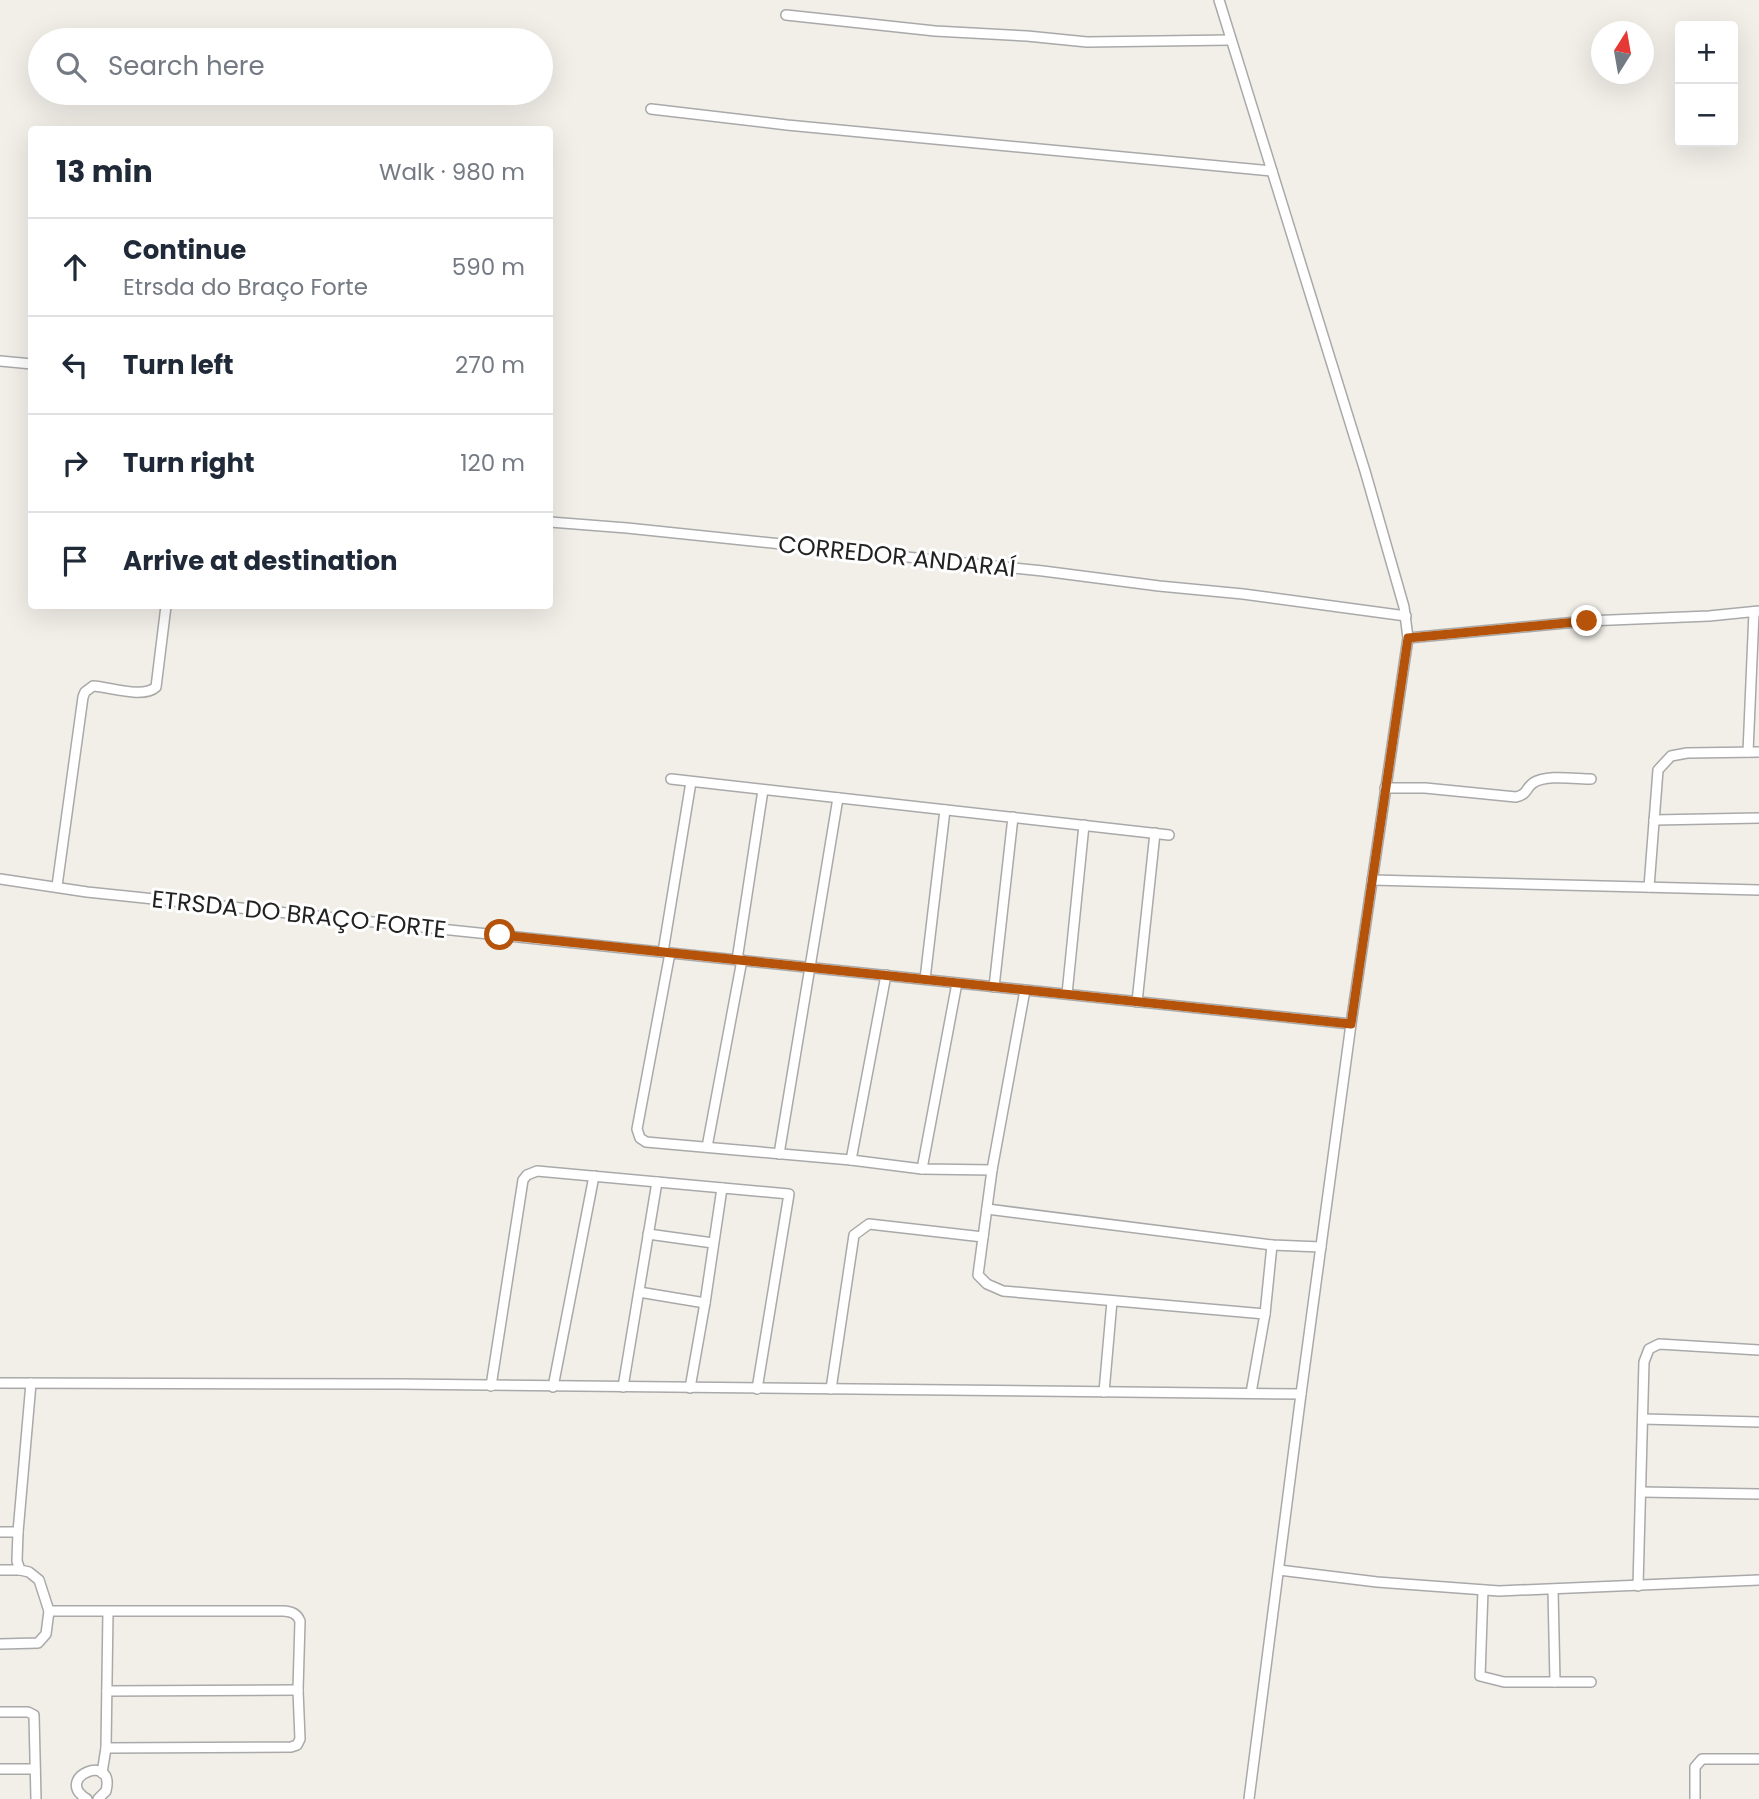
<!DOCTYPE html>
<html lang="en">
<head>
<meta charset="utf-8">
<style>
  :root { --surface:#fff; --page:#f6f6f7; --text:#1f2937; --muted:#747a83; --line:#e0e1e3 }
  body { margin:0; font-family:Poppins,sans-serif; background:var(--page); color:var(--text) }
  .controls { position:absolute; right:21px; top:21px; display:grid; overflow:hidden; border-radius:7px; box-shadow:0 7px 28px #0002 }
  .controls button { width:63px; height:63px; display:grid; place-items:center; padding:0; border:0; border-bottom:2px solid var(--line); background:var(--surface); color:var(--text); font:35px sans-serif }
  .compass { position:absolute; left:1591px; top:21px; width:63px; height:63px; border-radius:50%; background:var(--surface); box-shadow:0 7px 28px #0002; rotate:11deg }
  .stop { position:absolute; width:21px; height:21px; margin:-16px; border:5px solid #b45309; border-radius:50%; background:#fff }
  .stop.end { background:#b45309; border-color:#fff; box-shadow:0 2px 7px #0008 }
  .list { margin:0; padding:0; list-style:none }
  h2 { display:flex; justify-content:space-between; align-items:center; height:91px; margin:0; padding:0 28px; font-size:30px }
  h2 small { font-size:23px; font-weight:400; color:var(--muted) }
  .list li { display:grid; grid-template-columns:46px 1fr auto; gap:21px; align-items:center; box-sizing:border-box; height:98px; padding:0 28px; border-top:2px solid var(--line) }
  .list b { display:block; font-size:26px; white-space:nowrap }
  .list p { margin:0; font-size:23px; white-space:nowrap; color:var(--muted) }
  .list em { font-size:23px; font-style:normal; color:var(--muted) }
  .icon { flex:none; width:38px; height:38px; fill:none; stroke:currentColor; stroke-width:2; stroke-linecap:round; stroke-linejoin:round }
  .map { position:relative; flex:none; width:1759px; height:1799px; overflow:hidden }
  .search { position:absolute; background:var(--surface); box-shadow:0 7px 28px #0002; left:28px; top:28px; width:525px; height:77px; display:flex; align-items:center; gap:18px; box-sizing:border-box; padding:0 24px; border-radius:38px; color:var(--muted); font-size:26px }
  .panel { position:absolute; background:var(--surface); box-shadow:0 7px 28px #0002; left:28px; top:126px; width:525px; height:483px; border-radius:7px }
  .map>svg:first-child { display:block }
</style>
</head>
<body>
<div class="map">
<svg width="1759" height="1799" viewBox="0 0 1759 1799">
  <rect width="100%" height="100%" fill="#f2efe9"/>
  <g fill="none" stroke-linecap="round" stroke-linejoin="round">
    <defs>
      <g id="minor">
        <polyline points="1219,0 1365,471 1404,607 1408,638 1351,1024 1301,1394 1249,1799"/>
        <polyline points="786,15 935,31 1027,36 1087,42 1231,40"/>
        <polyline points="651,109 787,125 1272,171"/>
        <polyline points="0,361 32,364"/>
        <polyline points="550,522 627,528 1043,571 1159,586 1243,594 1406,616"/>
        <polyline points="1408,638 1587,621 1709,616 1759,611"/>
        <polyline points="1748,752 1754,612"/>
        <polyline points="671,779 1169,835"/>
        <path d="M1385 788H1425L1516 797C1528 794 1525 789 1533 783 1546 774 1576 779 1591 779"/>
        <polyline points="1654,820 1759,818"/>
        <polyline points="0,879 87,892 1351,1024"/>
        <polyline points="1372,880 1759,890"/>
        <path d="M57 886 83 697 85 692 93 686C110 687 143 699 156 687L166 606"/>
        <polyline points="1649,887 1658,770 1671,756 1687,753 1759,752"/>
        <polyline points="663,952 691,782"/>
        <polyline points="670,953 637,1129 640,1138 646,1142 851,1160 922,1169 992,1170 1025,990"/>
        <polyline points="737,960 763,790"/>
        <polyline points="925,979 945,810"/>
        <polyline points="994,987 1013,817"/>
        <polyline points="1067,994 1084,825"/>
        <polyline points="1137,1002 1155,833"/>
        <polyline points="707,1147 742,960"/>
        <polyline points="779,1154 838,798"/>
        <polyline points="851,1160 886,975"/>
        <polyline points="922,1169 957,983"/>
        <polyline points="992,1170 978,1275 987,1284 1003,1291 1265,1314"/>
        <polyline points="987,1209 1272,1245 1321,1247"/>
        <polyline points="648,1234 713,1243"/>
        <polyline points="639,1292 705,1303"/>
        <polyline points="0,1383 401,1384 1301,1394"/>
        <polyline points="491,1386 523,1180 527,1175 537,1171 789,1194 757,1389"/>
        <polyline points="553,1387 594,1176"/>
        <polyline points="623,1387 657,1182"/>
        <polyline points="690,1388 705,1303 722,1188"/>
        <polyline points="831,1389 854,1235 869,1224 983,1237"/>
        <polyline points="1104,1392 1112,1301"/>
        <polyline points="1251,1393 1265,1314 1272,1245"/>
        <polyline points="1643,1419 1759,1422"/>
        <polyline points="1641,1492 1759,1494"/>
        <polyline points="0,1532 18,1532 31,1383"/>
        <polyline points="0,1570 20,1570"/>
        <polyline points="1279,1570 1377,1582 1499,1591 1759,1580"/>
        <polyline points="1638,1586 1644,1362 1649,1349 1659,1344 1759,1350"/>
        <polyline points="1483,1590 1480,1676 1504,1682 1591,1682"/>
        <polyline points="1553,1590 1555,1682"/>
        <path d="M49 1611H284C293 1612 297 1614 300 1621L298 1690 300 1739 297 1745 291 1747 106 1748"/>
        <polyline points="0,1644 38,1643 46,1634 49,1611 39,1580 29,1572 20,1570 17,1561 18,1532"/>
        <polyline points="107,1691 298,1690"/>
        <polyline points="0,1712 28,1712 34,1715 36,1799"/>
        <polyline points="0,1769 35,1769"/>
        <polyline points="102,1773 106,1748 108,1612"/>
        <path d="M87 1799C52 1778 116 1751 106 1791L98 1799"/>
        <polyline points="1695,1799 1695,1767 1702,1759 1759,1759"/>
      </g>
    </defs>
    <use href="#minor" stroke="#a9a9a9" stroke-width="12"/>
    <use href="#minor" stroke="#fff" stroke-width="9"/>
  </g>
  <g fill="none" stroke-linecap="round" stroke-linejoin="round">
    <polyline stroke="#b45309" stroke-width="9" points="500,935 1351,1024 1408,638 1587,621"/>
  </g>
  <g text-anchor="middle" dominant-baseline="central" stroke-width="6" stroke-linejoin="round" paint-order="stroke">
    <g font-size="24" fill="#222" stroke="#fff">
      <text transform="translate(897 556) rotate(6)">CORREDOR ANDARAÍ</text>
      <text transform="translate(299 914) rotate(6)">ETRSDA DO BRAÇO FORTE</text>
    </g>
  </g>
</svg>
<div class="controls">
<button>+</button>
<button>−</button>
</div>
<svg class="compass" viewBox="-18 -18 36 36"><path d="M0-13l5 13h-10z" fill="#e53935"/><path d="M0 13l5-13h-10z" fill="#747a83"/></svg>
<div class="stop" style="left:500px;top:935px"></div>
<div class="stop end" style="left:1587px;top:621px"></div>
<div class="search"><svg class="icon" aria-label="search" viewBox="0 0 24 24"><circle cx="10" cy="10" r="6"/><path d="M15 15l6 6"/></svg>Search here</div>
<section class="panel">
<h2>13 min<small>Walk · 980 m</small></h2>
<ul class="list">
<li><svg class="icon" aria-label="ahead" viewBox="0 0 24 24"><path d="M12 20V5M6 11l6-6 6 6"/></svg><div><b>Continue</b><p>Etrsda do Braço Forte</p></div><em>590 m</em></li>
<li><svg class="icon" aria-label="left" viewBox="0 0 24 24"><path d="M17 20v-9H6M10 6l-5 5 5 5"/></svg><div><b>Turn left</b></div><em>270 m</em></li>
<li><svg class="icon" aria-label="right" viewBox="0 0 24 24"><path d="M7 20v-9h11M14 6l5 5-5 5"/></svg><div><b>Turn right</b></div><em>120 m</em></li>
<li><svg class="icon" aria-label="arrive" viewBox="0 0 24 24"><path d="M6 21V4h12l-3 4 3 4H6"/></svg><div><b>Arrive at destination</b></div></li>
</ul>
</section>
</div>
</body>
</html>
